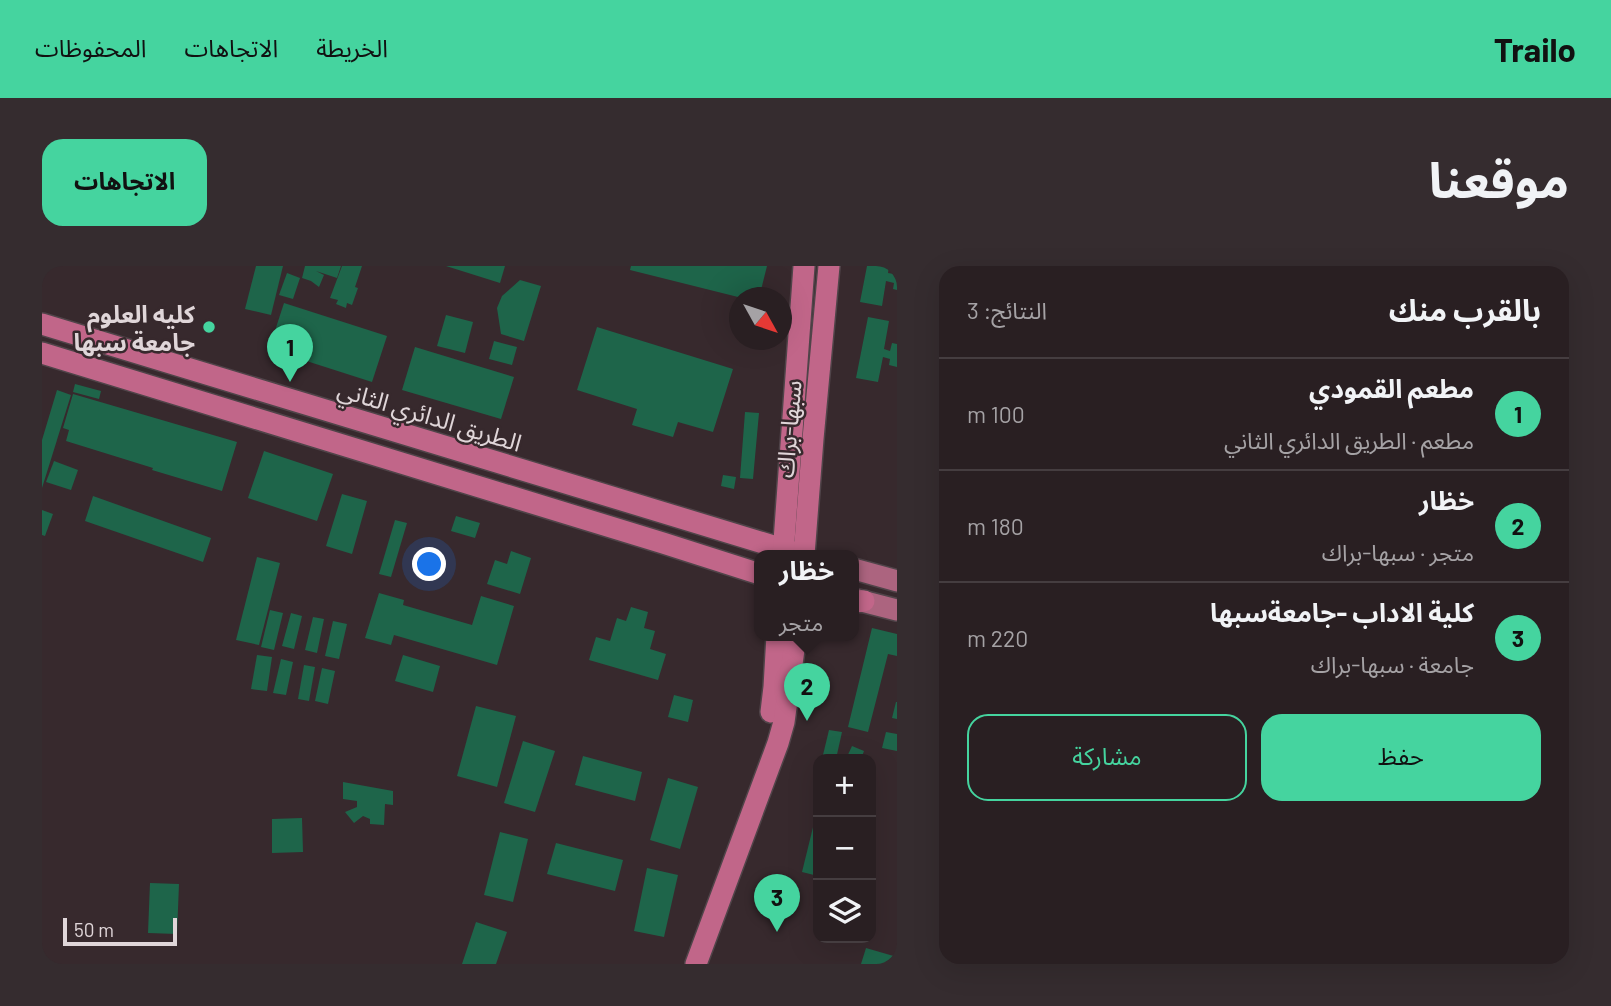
<!DOCTYPE html>
<html lang="ar">
<head>
<meta charset="utf-8">
<style>
  :root { --surface:#291f22; --page:#352c2f; --text:#f1f3f6; --muted:#a5a2a5; --line:#453d40; --accent:#45d49f }
  body { margin:0; font-family:Barlow,"Noto Sans Arabic",sans-serif; background:var(--page); color:var(--text); direction:rtl }
  .controls { position:absolute; right:21px; bottom:21px; display:grid; overflow:hidden; border-radius:14px; box-shadow:0 7px 28px #0002 }
  .controls button { width:63px; height:63px; display:grid; place-items:center; padding:0; border:0; border-bottom:2px solid var(--line); background:var(--surface); color:var(--text); font:35px sans-serif }
  .compass { position:absolute; left:687px; top:21px; width:63px; height:63px; border-radius:50%; background:var(--surface); box-shadow:0 7px 28px #0002; rotate:130deg }
  .scale { position:absolute; left:21px; bottom:18px; width:114px; box-sizing:border-box; padding-left:7px; border:4px solid #e0d6d9; border-top:0; font-size:19px; line-height:24px; white-space:nowrap; color:#e0d6d9; -webkit-text-stroke:5px #37292d; paint-order:stroke }
  .you { position:absolute; left:388px; top:299px; width:24px; height:24px; margin:-18px; border:5px solid #fff; border-radius:50%; background:#1a73e8; box-shadow:0 0 0 10px #1a73e833 }
  .badge { display:grid; place-items:center; width:46px; height:46px; border-radius:50%; background:var(--accent); color:#111; font-size:23px; font-weight:700 }
  .pin { position:absolute; translate:-50% -58px; filter:drop-shadow(0 2px 4px #0008) }
  .pin::after { content:''; position:absolute; top:37px; width:24px; height:21px; background:inherit; clip-path:polygon(0 0,100% 0,50% 100%) }
  .popup { position:absolute; left:712px; top:284px; width:105px; height:91px; box-sizing:border-box; display:grid; place-content:center; border-radius:14px; background:var(--surface); filter:drop-shadow(0 2px 5px #0005); font-size:23px; white-space:nowrap; color:var(--muted) }
  .popup b { font-size:26px; color:var(--text) }
  .popup::after { content:''; position:absolute; left:50%; top:100%; margin-left:-14px; border:14px solid transparent; border-top-color:var(--surface) }
  .list { margin:0; padding:0; list-style:none }
  h2 { display:flex; justify-content:space-between; align-items:center; height:91px; margin:0; padding:0 28px; font-size:30px }
  h2 small { font-size:23px; font-weight:400; color:var(--muted) }
  .list li { display:grid; grid-template-columns:46px 1fr auto; gap:21px; align-items:center; box-sizing:border-box; height:112px; padding:0 28px; border-top:2px solid var(--line) }
  .list b { display:block; font-size:26px; white-space:nowrap }
  .list p { margin:0; font-size:23px; white-space:nowrap; color:var(--muted) }
  .list em { font-size:23px; font-style:normal; color:var(--muted) }
  .actions { display:flex; gap:14px; padding:21px 28px }
  .actions a { flex:1; padding:16px 0; border:2px solid var(--accent); border-radius:21px; text-align:center; font-size:24px; color:var(--accent) }
  .actions .main { background:var(--accent); color:#111 }
  .icon { flex:none; width:38px; height:38px; fill:none; stroke:currentColor; stroke-width:2; stroke-linecap:round; stroke-linejoin:round }
  .map { position:relative; flex:none; width:855px; height:698px; overflow:hidden; direction:ltr; border-radius:21px }
  header { display:flex; align-items:center; gap:42px; box-sizing:border-box; height:98px; padding:0 35px; background:var(--accent); color:#111 }
  header strong { font-size:33px }
  nav { display:flex; gap:38px; margin-inline-start:auto; font-size:24px }
  .intro { display:flex; align-items:center; justify-content:space-between; box-sizing:border-box; height:168px; padding:0 42px }
  h1 { margin:0; font-size:49px }
  .button { padding:18px 32px; border-radius:21px; background:var(--accent); color:#111; font-size:24px; font-weight:700 }
  main { display:flex; gap:42px; padding:0 42px }
  aside { flex:1; background:var(--surface); border-radius:21px; box-shadow:0 7px 28px #0002 }
  .map>svg:first-child { display:block }
</style>
</head>
<body>
<header>
<strong>Trailo</strong>
<nav><a>الخريطة</a><a>الاتجاهات</a><a>المحفوظات</a></nav>
</header>
<div class="intro"><h1>موقعنا</h1><a class="button">الاتجاهات</a></div>
<main>
<aside>
<h2>بالقرب منك<small>النتائج: 3</small></h2>
<ul class="list">
<li><span class="badge">1</span><div><b>مطعم القمودي</b><p>مطعم · الطريق الدائري الثاني</p></div><em>100 m</em></li>
<li><span class="badge">2</span><div><b>خظار</b><p>متجر · سبها-براك</p></div><em>180 m</em></li>
<li><span class="badge">3</span><div><b>كلية الاداب -جامعةسبها</b><p>جامعة · سبها-براك</p></div><em>220 m</em></li>
</ul>
<div class="actions"><a class="main">حفظ</a><a>مشاركة</a></div>
</aside>
<div class="map">
<svg width="855" height="698" viewBox="0 0 855 698">
  <rect width="100%" height="100%" fill="#37292d"/>
  <g fill="#1e654a">
    <polygon points="214,0 241,0 229,49 203,43"/>
    <polygon points="263,0 299,0 295,12 274,5 282,9 277,21 269,15 260,12"/>
    <polygon points="300,0 320,0 313,21 316,22 310,39 305,37 304,42 294,38 296,34 288,32"/>
    <polygon points="404,0 463,0 458,17"/>
    <polygon points="589,0 725,0 717,32 700,32 588,4"/>
    <polygon points="825,0 847,0 846,7 852,8 854,0 855,0 855,24 851,23 852,17 844,15 840,40 818,36"/>
    <polygon points="245,7 258,12 251,33 237,29"/>
    <polygon points="478,14 499,20 482,75 459,68 455,42 460,30"/>
    <polygon points="242,37 345,70 330,116 227,83"/>
    <polygon points="404,49 431,56 423,87 395,80"/>
    <polygon points="826,51 847,55 842,83 848,85 850,77 855,78 855,101 847,99 848,93 841,91 836,116 814,112"/>
    <polygon points="555,61 691,103 671,166 636,156 631,171 590,159 595,143 535,124"/>
    <polygon points="452,75 475,81 470,99 447,93"/>
    <polygon points="373,81 472,111 459,153 360,124"/>
    <polygon points="33,118 59,125 57,133 31,126"/>
    <polygon points="15,124 29,129 0,222 0,174"/>
    <polygon points="31,128 195,176 180,225 110,204 111,202 24,175 27,164 21,162"/>
    <polygon points="703,146 717,147 711,213 698,212"/>
    <polygon points="222,185 291,208 275,255 206,232"/>
    <polygon points="12,195 36,204 29,224 4,216"/>
    <polygon points="681,209 694,211 692,223 679,220"/>
    <polygon points="300,228 325,235 310,288 284,280"/>
    <polygon points="51,230 169,272 161,296 43,255"/>
    <polygon points="0,244 11,248 3,270 0,269"/>
    <polygon points="414,250 438,257 433,272 409,265"/>
    <polygon points="353,254 365,257 349,311 337,308"/>
    <polygon points="469,285 489,292 478,328 445,318 453,294 465,298"/>
    <polygon points="215,291 238,297 217,379 194,374"/>
    <polygon points="337,327 362,334 361,339 430,359 439,330 472,340 455,399 352,369 349,379 323,372"/>
    <polygon points="589,341 606,346 602,362 613,365 608,383 624,388 616,414 547,394 554,371 568,375 575,352 584,355"/>
    <polygon points="228,344 241,347 232,384 219,381"/>
    <polygon points="249,347 260,350 252,383 240,380"/>
    <polygon points="271,351 282,353 275,387 263,384"/>
    <polygon points="291,355 305,358 297,393 283,390"/>
    <polygon points="830,362 855,368 855,390 846,388 826,466 806,461"/>
    <polygon points="215,389 230,391 225,425 209,423"/>
    <polygon points="361,389 398,400 391,426 353,415"/>
    <polygon points="239,393 251,396 244,429 231,427"/>
    <polygon points="262,399 273,401 267,435 256,433"/>
    <polygon points="280,402 293,405 286,438 273,435"/>
    <polygon points="632,429 651,434 646,456 626,451"/>
    <polygon points="854,436 855,436 855,453 850,452"/>
    <polygon points="434,440 474,450 455,521 415,510"/>
    <polygon points="787,464 800,466 794,493 780,493"/>
    <polygon points="844,466 855,468 855,485 840,482"/>
    <polygon points="481,475 513,485 493,546 462,537"/>
    <polygon points="810,480 822,485 819,493 804,493"/>
    <polygon points="541,490 600,506 593,535 533,519"/>
    <polygon points="626,512 656,521 638,583 608,574"/>
    <polygon points="301,516 351,525 351,539 343,538 342,559 328,558 328,553 321,550 312,557 303,546 315,541 315,535 301,533"/>
    <polygon points="775,545 776,545 776,610 760,606"/>
    <polygon points="260,552 261,586 230,587 230,553"/>
    <polygon points="458,566 486,573 471,636 442,629"/>
    <polygon points="514,577 581,594 573,625 505,608"/>
    <polygon points="605,602 636,609 622,671 592,665"/>
    <polygon points="108,617 137,618 135,668 106,667"/>
    <polygon points="434,656 465,666 454,698 420,698"/>
    <polygon points="824,682 855,691 855,698 819,698"/>
  </g>
  <g fill="none" stroke-linecap="round" stroke-linejoin="round">
    <defs>
      <g id="primary">
        <polyline points="812,303 855,315"/>
        <polyline points="812,333 855,344"/>
      </g>
      <g id="trunk">
        <polyline points="0,58 761,289"/>
        <polyline points="0,87 621,277 718,308"/>
        <polyline points="741,289 762,0"/>
        <polyline points="762,289 771,173 787,0"/>
        <polyline points="812,336 822,335"/>
        <polyline points="729,446 732,421 735,369"/>
        <polyline points="654,698 736,477 742,456 754,369"/>
      </g>
    </defs>
    <use href="#primary" stroke="#504449" stroke-width="24"/>
    <use href="#trunk" stroke="#504449" stroke-width="24"/>
    <use href="#primary" stroke="#ac647f" stroke-width="21"/>
    <use href="#trunk" stroke="#c16689" stroke-width="21"/>
  </g>
  <circle fill="#45d49f" stroke="#37292d" stroke-width="2.5" cx="167" cy="61" r="7"/>
  <g text-anchor="middle" dominant-baseline="central" stroke-width="5" stroke-linejoin="round" paint-order="stroke">
    <g font-size="24" font-weight="bold" fill="#e0d6d9" stroke="#37292d" text-anchor="end">
      <text x="153" y="47">كليه العلوم<tspan x="153" dy="28">جامعة سبها</tspan></text>
    </g>
    <g font-size="24" fill="#e0d6d9" stroke="#37292d">
      <text transform="translate(388 149) rotate(17)">الطريق الدائري الثاني</text>
      <text transform="translate(746 163) rotate(-85)">سبها-براك</text>
    </g>
  </g>
</svg>
<div class="controls">
<button>+</button>
<button>−</button>
<button><svg class="icon" aria-label="layers" viewBox="0 0 24 24"><path d="M12 4l9 5-9 5-9-5zM3 14l9 5 9-5"/></svg></button>
</div>
<svg class="compass" viewBox="-18 -18 36 36"><path d="M0-13l5 13h-10z" fill="#e53935"/><path d="M0 13l5-13h-10z" fill="#a5a2a5"/></svg>
<div class="scale">50 m</div>
<div class="you"></div>
<div class="pin badge" style="left:248px;top:116px">1</div>
<div class="pin badge" style="left:765px;top:455px">2</div>
<div class="popup"><b>خظار</b>متجر</div>
<div class="pin badge" style="left:735px;top:666px">3</div>
</div>
</main>
</body>
</html>
